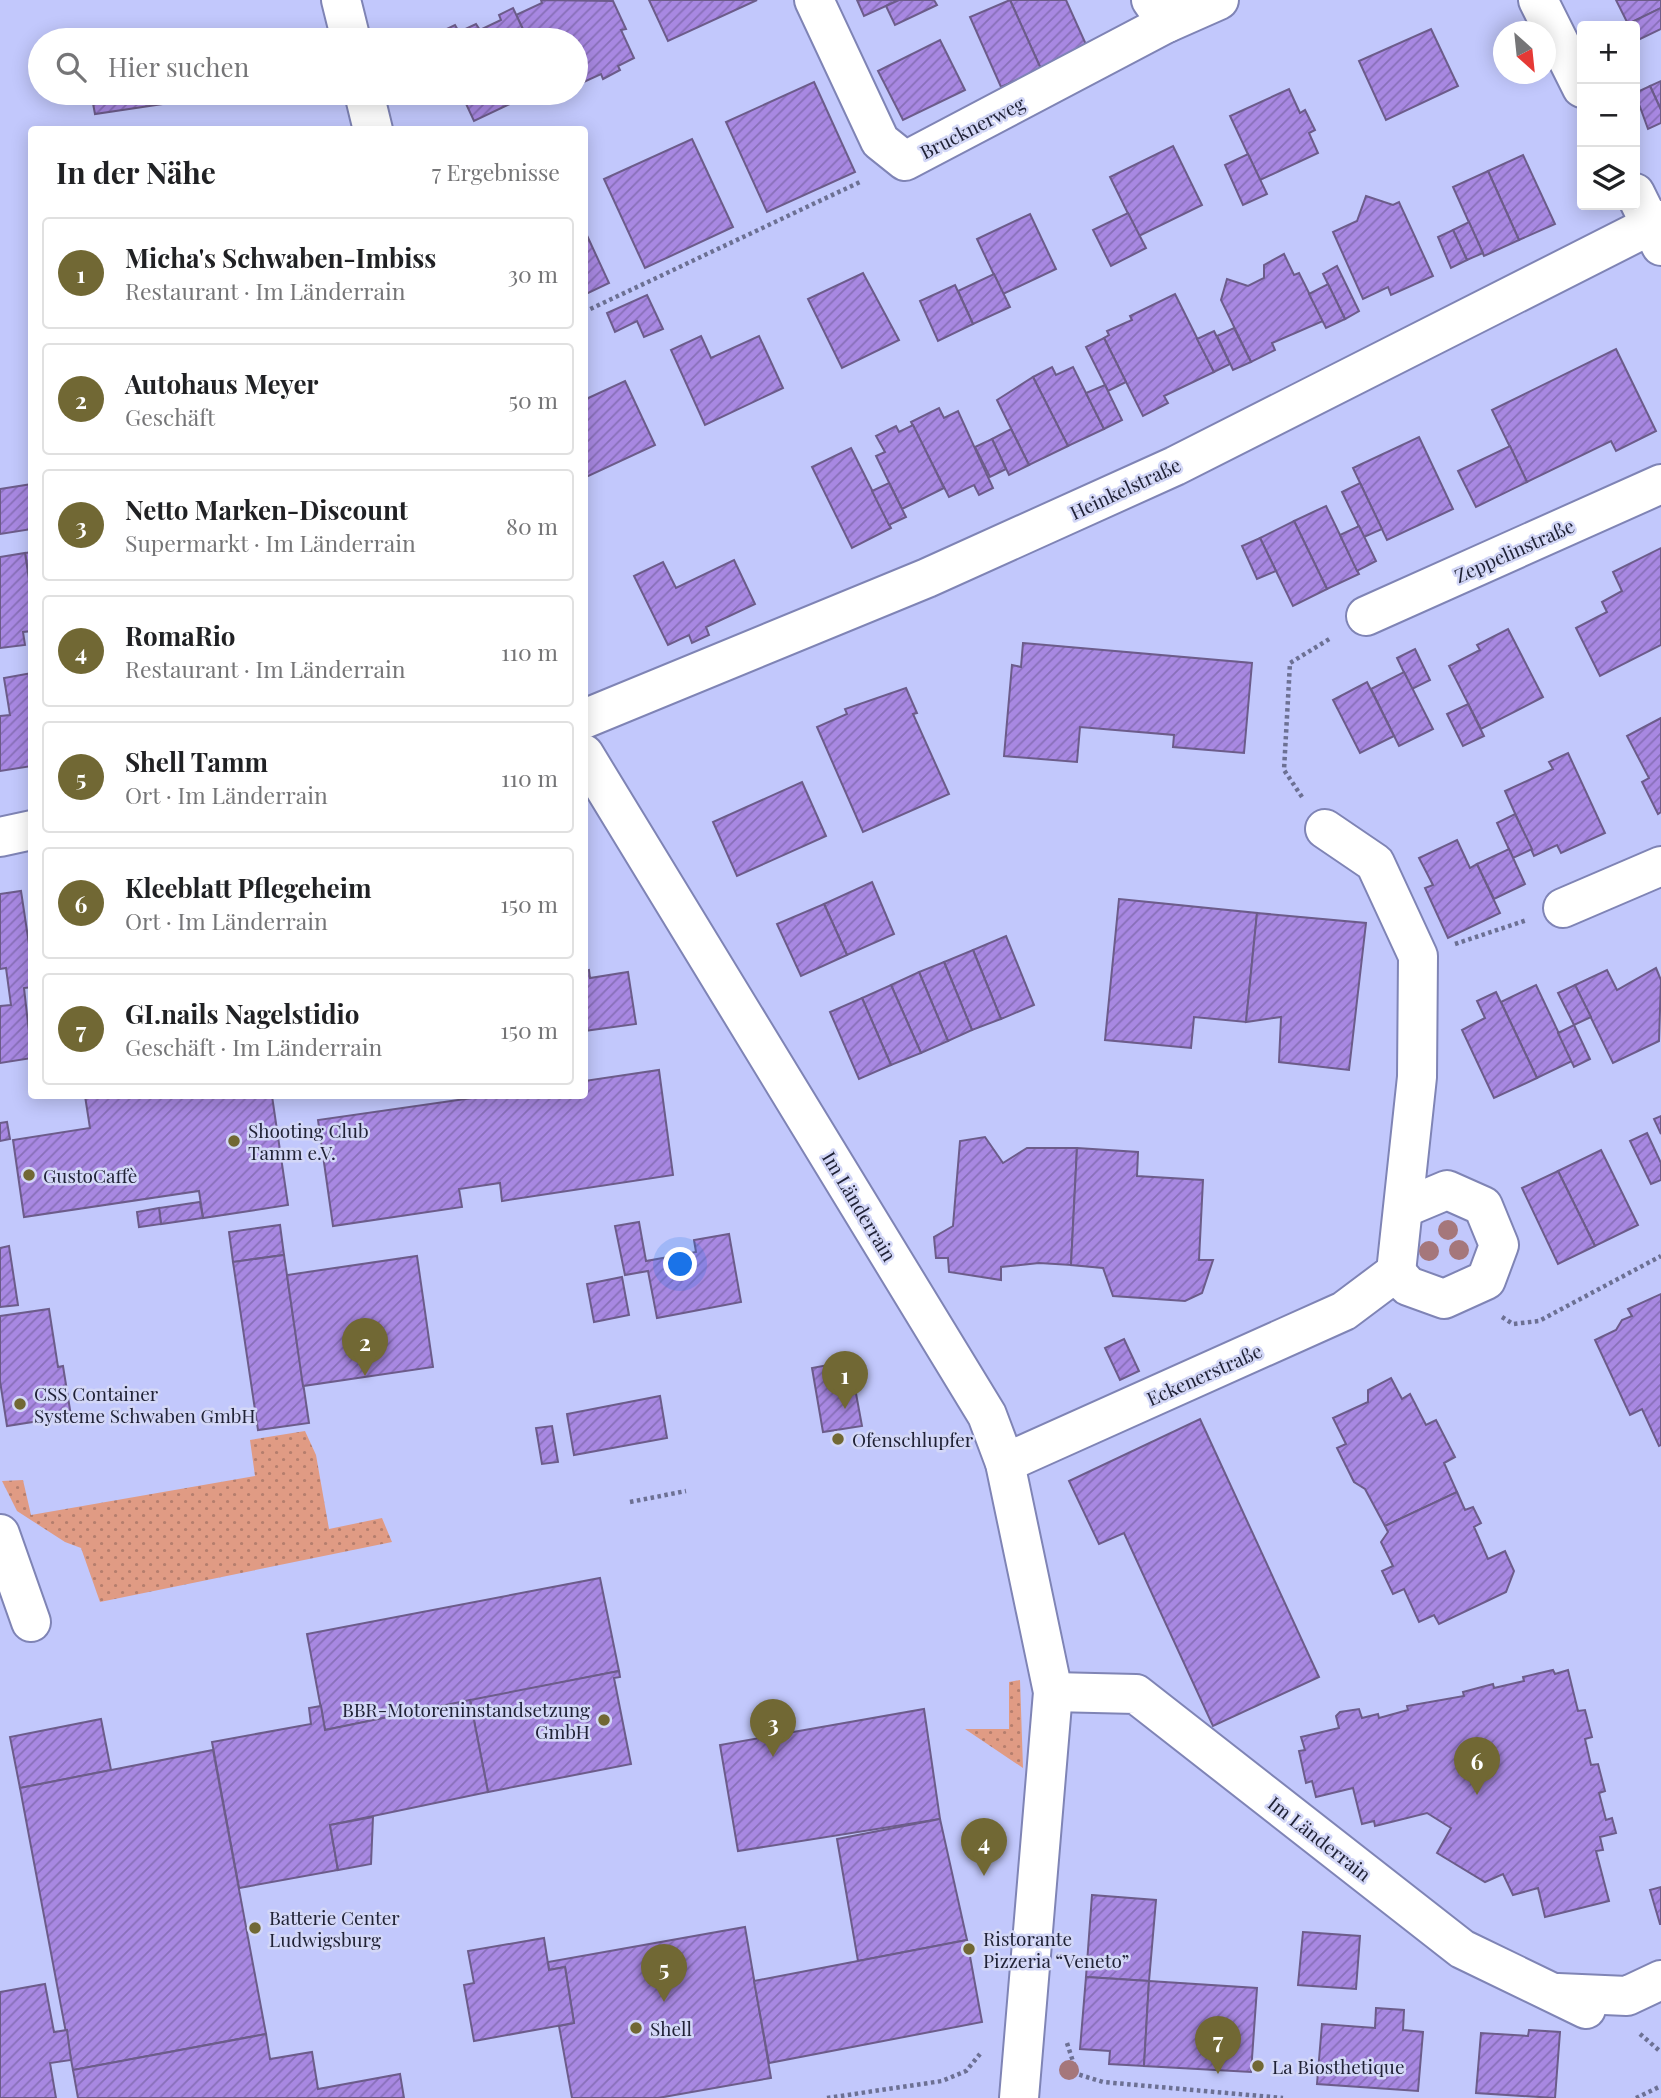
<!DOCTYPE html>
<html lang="de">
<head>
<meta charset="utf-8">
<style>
  :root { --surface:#fff; --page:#f2f2f2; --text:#202124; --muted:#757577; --line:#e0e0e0; --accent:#716834 }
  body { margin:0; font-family:"Playfair Display",serif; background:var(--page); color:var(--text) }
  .controls { position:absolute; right:21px; top:21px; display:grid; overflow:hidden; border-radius:7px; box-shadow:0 4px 18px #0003 }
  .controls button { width:63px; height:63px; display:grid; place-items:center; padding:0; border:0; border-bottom:2px solid var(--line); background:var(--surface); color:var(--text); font:35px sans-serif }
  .compass { position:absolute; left:1493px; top:21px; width:63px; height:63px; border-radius:50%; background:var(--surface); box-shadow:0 4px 18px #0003; rotate:153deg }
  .you { position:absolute; left:681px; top:1265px; width:24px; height:24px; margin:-18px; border:5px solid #fff; border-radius:50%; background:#1a73e8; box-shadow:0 0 0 10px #1a73e833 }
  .badge { display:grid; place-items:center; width:46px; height:46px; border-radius:50%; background:var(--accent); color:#fff; font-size:23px; font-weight:700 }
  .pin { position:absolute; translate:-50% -58px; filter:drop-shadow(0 2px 4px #0008) }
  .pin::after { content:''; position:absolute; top:37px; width:24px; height:21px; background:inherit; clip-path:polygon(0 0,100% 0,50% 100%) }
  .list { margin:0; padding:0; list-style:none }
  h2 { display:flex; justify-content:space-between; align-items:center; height:91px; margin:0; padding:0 28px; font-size:30px }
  h2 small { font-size:23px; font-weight:400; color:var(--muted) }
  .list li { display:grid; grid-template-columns:46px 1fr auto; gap:21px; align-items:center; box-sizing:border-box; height:112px; margin:0 14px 14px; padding:0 14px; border:2px solid var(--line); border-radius:7px }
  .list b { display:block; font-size:26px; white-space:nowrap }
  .list p { margin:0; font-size:23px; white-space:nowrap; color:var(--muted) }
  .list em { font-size:23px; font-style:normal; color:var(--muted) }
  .icon { flex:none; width:38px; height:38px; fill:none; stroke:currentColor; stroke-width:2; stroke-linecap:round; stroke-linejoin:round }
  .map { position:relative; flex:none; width:1661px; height:2098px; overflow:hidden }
  .search { position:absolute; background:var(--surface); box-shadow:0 4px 18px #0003; left:28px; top:28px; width:560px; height:77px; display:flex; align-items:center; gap:18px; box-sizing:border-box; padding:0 24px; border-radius:38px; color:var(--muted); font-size:26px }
  .panel { position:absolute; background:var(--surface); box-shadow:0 4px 18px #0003; left:28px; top:126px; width:560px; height:973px; border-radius:7px }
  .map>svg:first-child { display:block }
</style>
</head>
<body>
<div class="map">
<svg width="1661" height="2098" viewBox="0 0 1661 2098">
  <defs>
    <pattern id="green-dots" width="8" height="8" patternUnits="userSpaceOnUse" patternTransform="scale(1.75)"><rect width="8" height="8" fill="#e09b84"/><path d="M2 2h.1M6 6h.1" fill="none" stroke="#b57e6d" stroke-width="1.8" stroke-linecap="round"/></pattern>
    <pattern id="building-hatch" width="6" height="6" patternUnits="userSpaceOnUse" patternTransform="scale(1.75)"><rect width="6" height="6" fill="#a888e2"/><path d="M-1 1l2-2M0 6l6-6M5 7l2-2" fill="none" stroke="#886fb8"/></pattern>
  </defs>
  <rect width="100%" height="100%" fill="#c2c8fc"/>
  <g fill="url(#green-dots)">
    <polygon points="305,1431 316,1455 329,1529 382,1518 392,1542 100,1602 81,1548 65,1542 17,1511 2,1481 23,1480 31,1515 255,1476 250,1440"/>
    <polygon points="1020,1680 1023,1768 965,1729 1009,1729 1009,1682"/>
  </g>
  <g fill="url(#building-hatch)" stroke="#6c5c8a" stroke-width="2">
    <polygon points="541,0 613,1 626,29 621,30 634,58 618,66 620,70 603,79 601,74 577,85 579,89 576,91 576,40 528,40 516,15 542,3"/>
    <polygon points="649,0 757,0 668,41"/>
    <polygon points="857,0 899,0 864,16"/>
    <polygon points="899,0 934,0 937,5 895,25 886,6"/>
    <polygon points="1010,0 1066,0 1088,49 1041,69"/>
    <polygon points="1010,0 1041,69 1001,87 970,17"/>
    <polygon points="1616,0 1661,0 1661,8 1628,24"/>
    <polygon points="513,8 528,40 436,40 434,35 455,25 459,32 476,24 480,30 501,20 499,15"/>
    <polygon points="1661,8 1661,29 1636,41 1635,26 1628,24"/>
    <polygon points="1431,29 1458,86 1386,120 1359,61"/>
    <polygon points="940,40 965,90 903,120 878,71"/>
    <polygon points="1661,81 1661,110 1650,86"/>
    <polygon points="814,82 855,172 767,212 726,122"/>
    <polygon points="1650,86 1661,110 1661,123 1648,129 1635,93"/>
    <polygon points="1289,89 1300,113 1305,110 1315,130 1309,133 1318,153 1260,180 1230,116"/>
    <polygon points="91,93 196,93 197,99 95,114"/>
    <polygon points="461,93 533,93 474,121"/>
    <polygon points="542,93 573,93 562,98 560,93 545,100"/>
    <polygon points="692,139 733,227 645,268 604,179"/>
    <polygon points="1173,146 1202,205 1139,236 1110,177"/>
    <polygon points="1248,154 1267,194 1243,205 1225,165"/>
    <polygon points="1523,155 1555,224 1519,240 1488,171"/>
    <polygon points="1488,171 1519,240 1484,256 1453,187"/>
    <polygon points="1366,196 1393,205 1399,202 1433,276 1391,295 1388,287 1363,299 1333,232 1357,221"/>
    <polygon points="1128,213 1146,248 1111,266 1093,230"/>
    <polygon points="1030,214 1056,269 1003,294 977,239"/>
    <polygon points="1469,222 1483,253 1467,260 1453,230"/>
    <polygon points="584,229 609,283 584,295"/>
    <polygon points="1453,230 1467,260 1451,268 1438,237"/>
    <polygon points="1284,254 1294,275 1299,273 1323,321 1272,343 1275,350 1251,362 1221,300 1227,279 1248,286 1264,278 1264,265"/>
    <polygon points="1337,266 1359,311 1345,319 1323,274"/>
    <polygon points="863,273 899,340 842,368 808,299"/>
    <polygon points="994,274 1010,307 973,324 958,291"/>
    <polygon points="1328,284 1345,319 1326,328 1309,294"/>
    <polygon points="955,285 973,324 938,341 920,301"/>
    <polygon points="1175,294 1214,372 1164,396 1168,403 1143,416 1104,338 1109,335 1107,331 1132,320 1130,316"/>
    <polygon points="647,295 663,329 644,337 637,321 615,332 607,313"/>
    <polygon points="1234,328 1251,362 1233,370 1217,336"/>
    <polygon points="1214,331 1230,364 1214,372 1197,339"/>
    <polygon points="701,336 711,358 759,336 783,388 705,425 671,350"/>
    <polygon points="1104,338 1126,382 1108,391 1086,347"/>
    <polygon points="1616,349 1656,431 1616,451 1611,441 1527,482 1492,410"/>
    <polygon points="1052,367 1056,375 1073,367 1104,429 1068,446 1033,377"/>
    <polygon points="1033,377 1068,446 1029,465 997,400"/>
    <polygon points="625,381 655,445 584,478 584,400"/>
    <polygon points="1105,385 1122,420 1104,429 1086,393"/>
    <polygon points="939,408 944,418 958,411 993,488 979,495 974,485 949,497 911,422"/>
    <polygon points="913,425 944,488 902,509 876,456 885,452 876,436 896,426 899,432"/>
    <polygon points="1011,429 1029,465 1009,475 992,439"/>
    <polygon points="1419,437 1453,509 1387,540 1353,468"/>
    <polygon points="992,439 1006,469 990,477 975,447"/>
    <polygon points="1510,446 1527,482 1476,507 1458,471"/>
    <polygon points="851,448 891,528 852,548 812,467"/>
    <polygon points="889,483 906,517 889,525 872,491"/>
    <polygon points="1360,483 1382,529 1364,537 1342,492"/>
    <polygon points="32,484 32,529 0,534 0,489"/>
    <polygon points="1326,506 1359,574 1327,589 1294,521"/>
    <polygon points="1294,521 1327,589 1293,606 1260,538"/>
    <polygon points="1359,526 1376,561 1357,571 1340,535"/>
    <polygon points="1260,538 1276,571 1257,579 1242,546"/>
    <polygon points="1661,548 1661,645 1600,676 1576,628 1607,612 1602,602 1622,591 1613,572"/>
    <polygon points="32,552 32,599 25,553"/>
    <polygon points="25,553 32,599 32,631 23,632 25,645 0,648 0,557"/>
    <polygon points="734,560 755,604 706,627 709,635 692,643 689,635 668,645 634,576 663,562 676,588"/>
    <polygon points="1508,629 1543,697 1481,729 1449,666 1480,650 1477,645"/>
    <polygon points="1023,643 1252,663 1244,753 1173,747 1174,735 1080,727 1077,762 1004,756 1012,665 1021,667"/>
    <polygon points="1415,649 1430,680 1412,689 1397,658"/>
    <polygon points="1404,672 1433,729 1399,746 1371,689"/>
    <polygon points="32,673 32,766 0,771 0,716 10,715 4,678"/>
    <polygon points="1367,682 1394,736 1360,753 1333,700"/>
    <polygon points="906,688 917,713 913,714 949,794 863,832 817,727 847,714 845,709"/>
    <polygon points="1468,704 1484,736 1463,746 1447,714"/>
    <polygon points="1661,718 1661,812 1658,814 1642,782 1649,778 1627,736"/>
    <polygon points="1568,753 1605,833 1561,853 1557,845 1534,856 1505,791 1553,769 1549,762"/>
    <polygon points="802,782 826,836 737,876 713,822"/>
    <polygon points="1515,814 1532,849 1513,858 1497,823"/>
    <polygon points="1457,840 1470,868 1477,864 1500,913 1448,938 1425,888 1433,885 1419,858"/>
    <polygon points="1509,849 1525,884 1494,899 1477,864"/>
    <polygon points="872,882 894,934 847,955 824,904"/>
    <polygon points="21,891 32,964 32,987 24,988 32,1058 0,1063 0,1006 11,1005 6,968 0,969 0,894"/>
    <polygon points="1119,899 1257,913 1246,1022 1194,1017 1191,1048 1105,1040"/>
    <polygon points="824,904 847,955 801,976 777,924"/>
    <polygon points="1257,913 1366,923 1349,1070 1279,1062 1281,1017 1246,1022"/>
    <polygon points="1006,936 1034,1005 1001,1019 973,950"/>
    <polygon points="973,950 1001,1019 972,1030 944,962"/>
    <polygon points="944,962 972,1030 948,1041 919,972"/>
    <polygon points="1656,968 1661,980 1659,1041 1613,1063 1575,985 1607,970 1617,990"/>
    <polygon points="589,970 590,978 628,972 636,1024 584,1031 584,971"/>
    <polygon points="919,972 948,1041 921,1053 891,985"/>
    <polygon points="891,985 921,1053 891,1065 862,998"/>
    <polygon points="1536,985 1572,1061 1537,1078 1501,1002"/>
    <polygon points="1575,985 1591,1017 1574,1025 1558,993"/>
    <polygon points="1496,992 1537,1078 1494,1098 1462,1030 1485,1018 1477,1001"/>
    <polygon points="862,998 891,1065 859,1079 830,1012"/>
    <polygon points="1574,1025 1590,1059 1574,1067 1558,1033"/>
    <polygon points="659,1070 673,1175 502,1201 500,1183 459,1189 462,1207 333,1226 318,1120 486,1096 584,1096 584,1081"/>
    <polygon points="85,1096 272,1096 288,1205 203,1218 199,1191 24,1217 13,1140 90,1128"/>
    <polygon points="1661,1116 1661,1134 1654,1119"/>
    <polygon points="7,1122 10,1139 0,1141 0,1123"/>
    <polygon points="1647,1133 1661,1163 1661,1180 1651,1184 1630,1141"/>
    <polygon points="985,1137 1003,1163 1027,1148 1077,1148 1071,1265 1039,1263 1001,1267 1001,1280 949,1272 948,1258 936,1258 934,1237 953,1226 960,1141"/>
    <polygon points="1077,1148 1138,1152 1137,1176 1203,1180 1199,1260 1213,1260 1202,1293 1185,1301 1113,1296 1103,1268 1071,1265"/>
    <polygon points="1601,1150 1638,1225 1595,1246 1558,1171"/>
    <polygon points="1558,1171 1595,1246 1558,1264 1522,1188"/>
    <polygon points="200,1202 203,1218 161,1224 159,1208"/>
    <polygon points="159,1208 161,1224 139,1227 137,1212"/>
    <polygon points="639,1222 646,1261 696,1252 694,1240 729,1234 741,1302 657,1318 648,1271 625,1275 615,1226"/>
    <polygon points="280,1225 284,1255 233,1262 229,1232"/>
    <polygon points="9,1246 18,1305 0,1307 0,1248"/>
    <polygon points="284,1255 309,1423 258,1430 233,1262"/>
    <polygon points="417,1256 433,1367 303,1386 287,1275"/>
    <polygon points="622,1277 629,1315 594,1322 587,1284"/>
    <polygon points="1661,1294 1661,1445 1659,1446 1642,1409 1630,1415 1595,1340 1616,1330 1622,1320 1632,1316 1628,1309"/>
    <polygon points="49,1309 58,1367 63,1366 71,1416 7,1426 0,1381 0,1316"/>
    <polygon points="1124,1339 1139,1371 1120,1380 1105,1348"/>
    <polygon points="850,1361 862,1426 823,1432 812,1368"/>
    <polygon points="1391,1378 1402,1399 1410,1394 1426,1425 1436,1420 1455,1457 1444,1463 1457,1492 1385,1526 1365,1489 1354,1482 1337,1448 1346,1444 1333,1418 1368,1402 1368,1390"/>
    <polygon points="660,1396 667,1438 574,1455 567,1414"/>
    <polygon points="1200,1419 1319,1677 1213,1726 1124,1533 1099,1544 1069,1481"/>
    <polygon points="552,1426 558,1462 542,1464 536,1428"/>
    <polygon points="1457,1492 1465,1510 1473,1507 1481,1523 1474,1527 1488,1559 1505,1551 1514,1571 1506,1592 1439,1624 1434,1615 1419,1622 1404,1589 1393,1594 1382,1571 1393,1566 1381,1542 1388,1532 1385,1526"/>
    <polygon points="600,1578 619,1671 325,1730 307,1634"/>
    <polygon points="1553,1670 1555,1674 1568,1670 1578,1711 1585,1710 1592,1737 1585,1739 1591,1765 1598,1764 1605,1791 1599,1793 1606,1820 1612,1818 1616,1833 1600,1837 1603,1850 1596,1851 1609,1901 1545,1917 1538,1888 1513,1895 1503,1874 1485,1882 1437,1853 1451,1828 1427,1813 1375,1826 1374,1821 1362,1824 1353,1788 1316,1797 1312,1781 1306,1783 1299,1751 1305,1750 1301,1737 1339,1728 1336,1716 1340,1712 1359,1709 1362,1718 1378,1714 1379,1718 1408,1710 1407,1706 1464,1696 1463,1692 1493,1684 1494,1688 1524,1681 1523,1677"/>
    <polygon points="619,1671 620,1677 614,1678 631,1764 488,1792 470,1700"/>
    <polygon points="470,1700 488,1792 330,1825 338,1870 239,1888 212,1742 311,1724 309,1708 321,1706 325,1730"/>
    <polygon points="924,1709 940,1819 738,1851 720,1745"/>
    <polygon points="101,1719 111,1770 20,1788 10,1737"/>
    <polygon points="213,1750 266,2034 73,2070 20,1788"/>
    <polygon points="373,1817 371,1864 338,1870 330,1825"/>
    <polygon points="940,1819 967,1940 858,1961 837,1839"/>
    <polygon points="1661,1887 1661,1924 1660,1924 1650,1890"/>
    <polygon points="1092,1895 1156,1900 1149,1981 1086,1977"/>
    <polygon points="745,1927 771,2078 658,2098 572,2098 559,2026 574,2023 565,1967 549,1970 548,1962"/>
    <polygon points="1303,1932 1360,1936 1356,1989 1298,1985"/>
    <polygon points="544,1938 549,1970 565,1967 574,2023 474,2041 464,1985 474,1983 468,1951"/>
    <polygon points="967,1940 982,2022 769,2063 754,1981"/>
    <polygon points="1086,1977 1149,1981 1144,2066 1109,2064 1110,2051 1080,2049"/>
    <polygon points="1149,1981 1257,1988 1251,2072 1144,2066"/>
    <polygon points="45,1984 54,2032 67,2030 71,2060 50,2063 56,2098 0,2098 0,1992"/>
    <polygon points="1376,2008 1404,2010 1403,2030 1423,2032 1418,2091 1317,2084 1322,2024 1375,2028"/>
    <polygon points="1529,2030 1560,2032 1555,2098 1476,2093 1481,2033 1528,2036"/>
    <polygon points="266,2034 270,2059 312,2052 318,2089 400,2074 404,2098 78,2098 73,2070"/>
  </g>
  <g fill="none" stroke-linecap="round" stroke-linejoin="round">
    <defs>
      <g id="minor">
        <polyline points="341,0 351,40"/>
        <polyline points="814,0 880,141 905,161 1167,23"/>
        <polyline points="1151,0 1167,23 1219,0"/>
        <polyline points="1538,0 1582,88"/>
        <polyline points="364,93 373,130"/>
        <polyline points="1635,193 1661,246"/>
        <polyline points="1366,616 1661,484"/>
        <polyline points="584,719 927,578 1175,466 1661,220"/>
        <polyline points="584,754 987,1415 1005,1463 1053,1692 1019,2098"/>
        <polyline points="0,837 32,830"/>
        <polyline points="1563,908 1661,866"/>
        <polyline points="1396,1272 1408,1286 1444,1299 1486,1280 1499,1245 1483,1206 1447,1190 1404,1208"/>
        <polyline points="1005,1463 1344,1311 1396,1272 1417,1077 1418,956 1375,863 1325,829"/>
        <polyline points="0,1534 31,1622"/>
        <polyline points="1053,1692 1136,1694 1462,1949 1586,2009"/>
        <polyline points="1558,1993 1627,1996 1661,1980"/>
      </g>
    </defs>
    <use href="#minor" stroke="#7f84b5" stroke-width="42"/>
    <g stroke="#6c7093" stroke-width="4.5" stroke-dasharray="3.5 3.5" stroke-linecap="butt">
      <polyline points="584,312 862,181"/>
      <polyline points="1302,797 1284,770 1290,663 1331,638"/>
      <polyline points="1455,944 1527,920"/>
      <polyline points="1502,1317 1513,1324 1539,1321 1661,1256"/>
      <polyline points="630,1502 686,1491"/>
      <polyline points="1640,2034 1661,2052"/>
      <polyline points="1067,2043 1077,2074 1103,2082 1283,2098"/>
      <polyline points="827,2098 942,2081 966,2071 980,2054"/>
      <polyline points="1636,2098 1661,2086"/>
    </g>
    <use href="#minor" stroke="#fff" stroke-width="38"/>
  </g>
  <g fill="#a5777b">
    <circle cx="1448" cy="1230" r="10"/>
    <circle cx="1459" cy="1250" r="10"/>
    <circle cx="1429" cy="1251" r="10"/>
    <circle cx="1069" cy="2070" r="10"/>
  </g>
  <g fill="#716834" stroke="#d3d7f7" stroke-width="2.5">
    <circle cx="234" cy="1141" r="7"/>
    <circle cx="29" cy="1175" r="7"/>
    <circle cx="20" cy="1404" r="7"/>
    <circle cx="838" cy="1439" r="7"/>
    <circle cx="604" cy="1720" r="7"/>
    <circle cx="255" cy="1928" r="7"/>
    <circle cx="969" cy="1949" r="7"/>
    <circle cx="636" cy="2028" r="7"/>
    <circle cx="1258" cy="2066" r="7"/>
  </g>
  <g text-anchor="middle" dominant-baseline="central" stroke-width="5" stroke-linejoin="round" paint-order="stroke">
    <g font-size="19" fill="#202236" stroke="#d3d7f7">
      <text transform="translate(972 127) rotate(-27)">Brucknerweg</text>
      <text transform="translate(1125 488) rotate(-25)">Heinkelstraße</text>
      <text transform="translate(1514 550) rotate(-24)">Zeppelinstraße</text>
      <text transform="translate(860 1206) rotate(59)">Im Länderrain</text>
      <text transform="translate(1204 1374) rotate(-24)">Eckenerstraße</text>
      <text transform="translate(1320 1838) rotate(38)">Im Länderrain</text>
    </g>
    <g font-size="19" fill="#202236" stroke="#d3d7f7" text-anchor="start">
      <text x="248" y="1130">Shooting Club<tspan x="248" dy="22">Tamm e.V.</tspan></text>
      <text x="43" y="1175">GustoCaffè</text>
      <text x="34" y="1393">CSS Container<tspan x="34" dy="22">Systeme Schwaben GmbH</tspan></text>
      <text x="852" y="1439">Ofenschlupfer</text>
      <text x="590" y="1709" text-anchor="end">BBR-Motoreninstandsetzung<tspan x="590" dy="22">GmbH</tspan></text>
      <text x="269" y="1917">Batterie Center<tspan x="269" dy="22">Ludwigsburg</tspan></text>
      <text x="983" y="1938">Ristorante<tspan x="983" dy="22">Pizzeria “Veneto”</tspan></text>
      <text x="650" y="2028">Shell</text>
      <text x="1272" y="2066">La Biosthetique</text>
    </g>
  </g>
</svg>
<div class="controls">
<button>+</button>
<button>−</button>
<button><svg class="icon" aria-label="layers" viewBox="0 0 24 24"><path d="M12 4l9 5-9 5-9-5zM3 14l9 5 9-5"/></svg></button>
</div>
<svg class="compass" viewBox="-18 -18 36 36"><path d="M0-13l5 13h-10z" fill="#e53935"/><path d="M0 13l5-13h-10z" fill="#757577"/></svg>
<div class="you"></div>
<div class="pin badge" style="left:845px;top:1409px">1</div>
<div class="pin badge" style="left:365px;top:1376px">2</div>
<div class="pin badge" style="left:773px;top:1757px">3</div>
<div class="pin badge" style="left:984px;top:1876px">4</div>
<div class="pin badge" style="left:664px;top:2002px">5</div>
<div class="pin badge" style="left:1477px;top:1795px">6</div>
<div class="pin badge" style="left:1218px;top:2074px">7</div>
<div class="search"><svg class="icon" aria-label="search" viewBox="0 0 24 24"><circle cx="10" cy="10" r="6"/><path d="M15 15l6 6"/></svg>Hier suchen</div>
<section class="panel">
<h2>In der Nähe<small>7 Ergebnisse</small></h2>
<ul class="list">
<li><span class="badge">1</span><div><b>Micha's Schwaben-Imbiss</b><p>Restaurant · Im Länderrain</p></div><em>30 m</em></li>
<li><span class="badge">2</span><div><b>Autohaus Meyer</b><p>Geschäft</p></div><em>50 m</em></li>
<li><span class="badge">3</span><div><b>Netto Marken-Discount</b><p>Supermarkt · Im Länderrain</p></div><em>80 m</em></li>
<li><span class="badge">4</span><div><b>RomaRio</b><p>Restaurant · Im Länderrain</p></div><em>110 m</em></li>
<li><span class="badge">5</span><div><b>Shell Tamm</b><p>Ort · Im Länderrain</p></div><em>110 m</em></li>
<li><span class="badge">6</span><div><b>Kleeblatt Pflegeheim</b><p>Ort · Im Länderrain</p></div><em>150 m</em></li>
<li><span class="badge">7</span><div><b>GI.nails Nagelstidio</b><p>Geschäft · Im Länderrain</p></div><em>150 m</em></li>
</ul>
</section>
</div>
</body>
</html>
